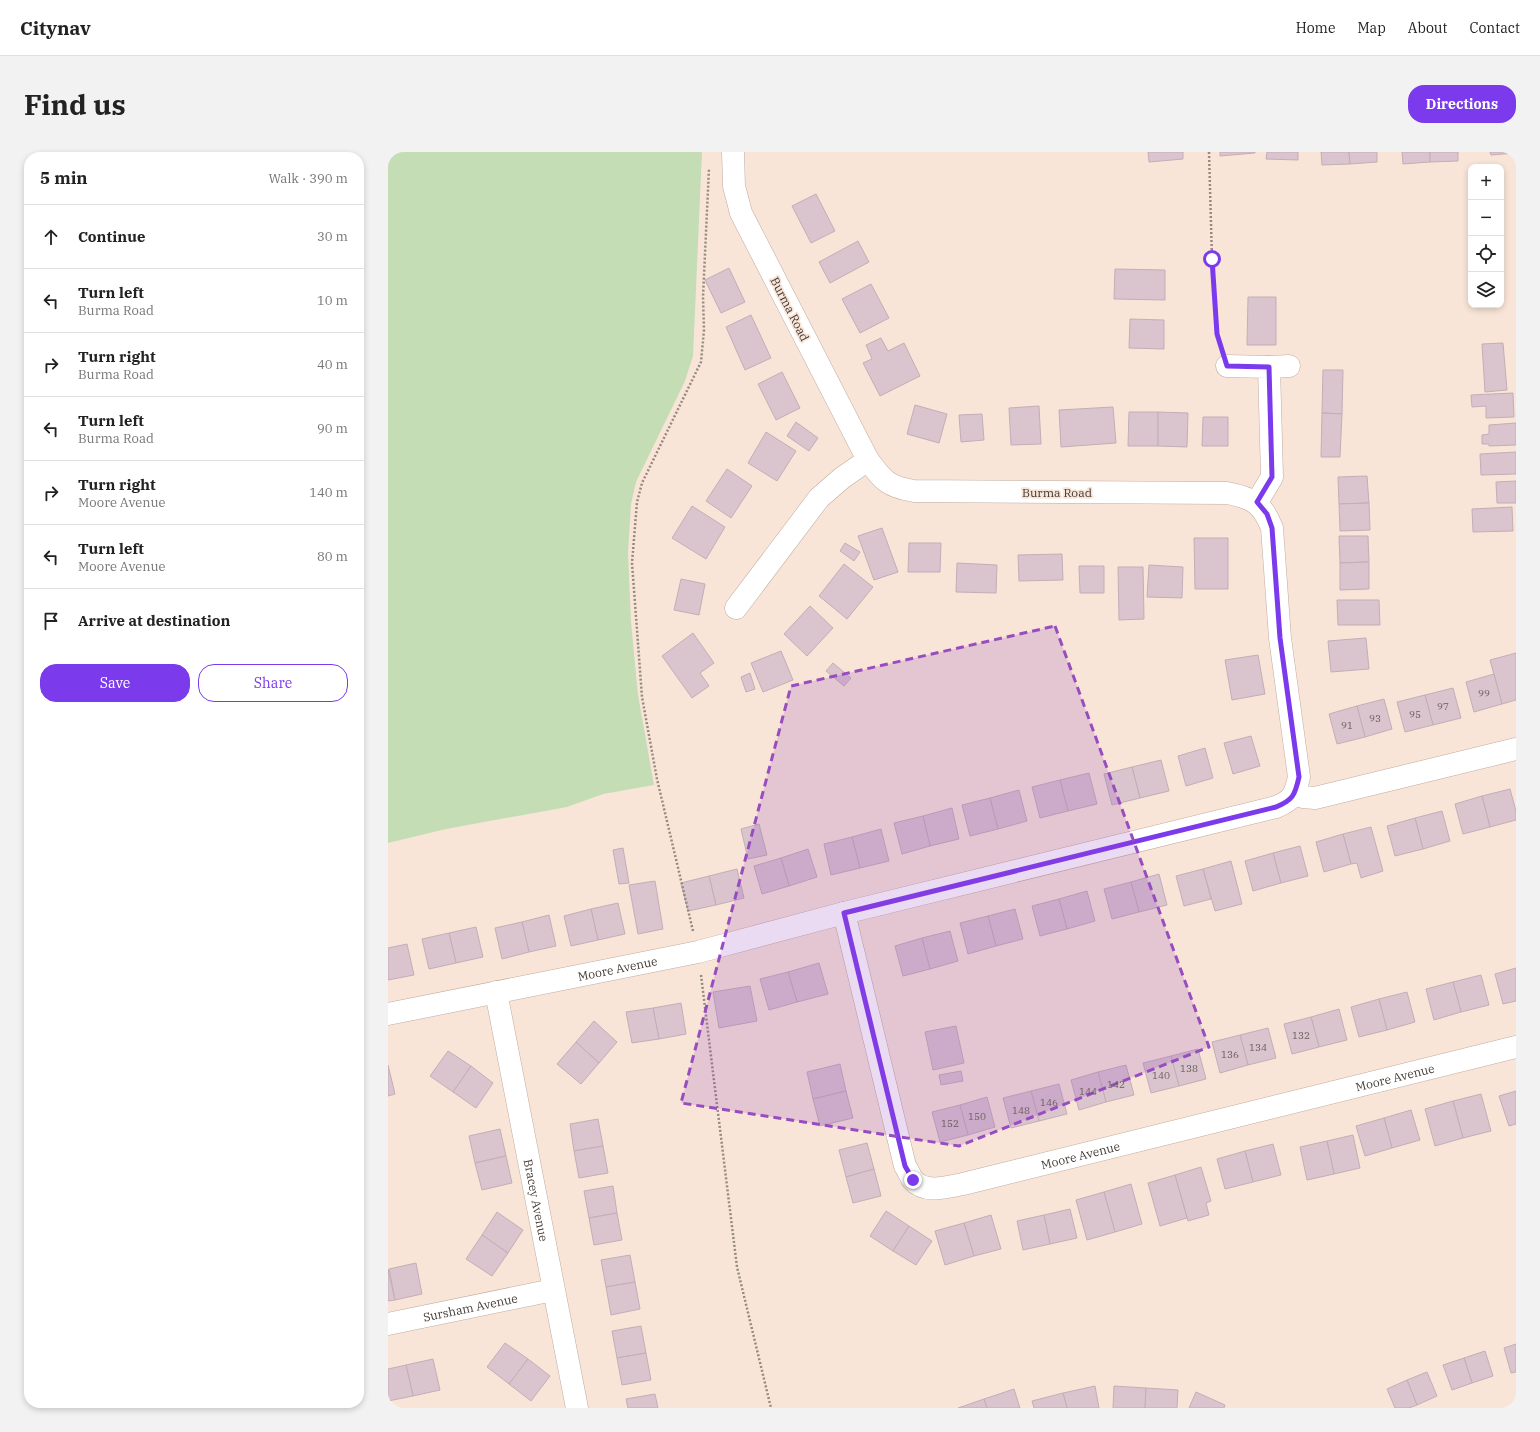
<!DOCTYPE html>
<html lang="en">
<head>
<meta charset="utf-8">
<style>
  :root { --surface:#fff; --page:#f2f2f2; --text:#222; --muted:#767676; --line:#e0e0e0; --accent:#7c3aed }
  body { margin:0; font-family:"IBM Plex Serif",serif; background:var(--page); color:var(--text) }
  .controls { position:absolute; right:12px; top:12px; display:grid; overflow:hidden; border-radius:8px; box-shadow:0 2px 6px #0003 }
  .controls button { width:36px; height:36px; display:grid; place-items:center; padding:0; border:0; border-bottom:1px solid var(--line); background:var(--surface); color:var(--text); font:20px sans-serif }
  .stop { position:absolute; width:12px; height:12px; margin:-9px; border:3px solid #7c3aed; border-radius:50%; background:#fff }
  .stop.end { background:#7c3aed; border-color:#fff; box-shadow:0 1px 4px #0008 }
  .list { margin:0; padding:0; list-style:none }
  h2 { display:flex; justify-content:space-between; align-items:center; height:52px; margin:0; padding:0 16px; font-size:17px }
  h2 small { font-size:13px; font-weight:400; color:var(--muted) }
  .list li { display:grid; grid-template-columns:26px 1fr auto; gap:12px; align-items:center; box-sizing:border-box; height:64px; padding:0 16px; border-top:1px solid var(--line) }
  .list b { display:block; font-size:15px; white-space:nowrap }
  .list p { margin:0; font-size:13px; white-space:nowrap; color:var(--muted) }
  .list em { font-size:13px; font-style:normal; color:var(--muted) }
  .actions { display:flex; gap:8px; padding:12px 16px }
  .actions a { flex:1; padding:9px 0; border:1px solid var(--accent); border-radius:16px; text-align:center; font-size:14px; color:var(--accent) }
  .actions .main { background:var(--accent); color:#fff }
  .icon { flex:none; width:22px; height:22px; fill:none; stroke:currentColor; stroke-width:2; stroke-linecap:round; stroke-linejoin:round }
  .map { position:relative; flex:none; width:1128px; height:1256px; overflow:hidden; border-radius:16px }
  header { display:flex; align-items:center; gap:24px; box-sizing:border-box; height:56px; padding:0 20px; background:var(--surface); border-bottom:1px solid var(--line) }
  header strong { font-size:19px }
  nav { display:flex; gap:22px; margin-inline-start:auto; font-size:14px }
  .intro { display:flex; align-items:center; justify-content:space-between; box-sizing:border-box; height:96px; padding:0 24px }
  h1 { margin:0; font-size:28px }
  .button { padding:10px 18px; border-radius:16px; background:var(--accent); color:#fff; font-size:14px; font-weight:700 }
  main { display:flex; gap:24px; padding:0 24px }
  aside { flex:1; background:var(--surface); border-radius:16px; box-shadow:0 2px 6px #0003 }
  .map>svg:first-child { display:block }
</style>
</head>
<body>
<header>
<strong>Citynav</strong>
<nav><a>Home</a><a>Map</a><a>About</a><a>Contact</a></nav>
</header>
<div class="intro"><h1>Find us</h1><a class="button">Directions</a></div>
<main>
<aside>
<h2>5 min<small>Walk · 390 m</small></h2>
<ul class="list">
<li><svg class="icon" aria-label="ahead" viewBox="0 0 24 24"><path d="M12 20V5M6 11l6-6 6 6"/></svg><div><b>Continue</b></div><em>30 m</em></li>
<li><svg class="icon" aria-label="left" viewBox="0 0 24 24"><path d="M17 20v-9H6M10 6l-5 5 5 5"/></svg><div><b>Turn left</b><p>Burma Road</p></div><em>10 m</em></li>
<li><svg class="icon" aria-label="right" viewBox="0 0 24 24"><path d="M7 20v-9h11M14 6l5 5-5 5"/></svg><div><b>Turn right</b><p>Burma Road</p></div><em>40 m</em></li>
<li><svg class="icon" aria-label="left" viewBox="0 0 24 24"><path d="M17 20v-9H6M10 6l-5 5 5 5"/></svg><div><b>Turn left</b><p>Burma Road</p></div><em>90 m</em></li>
<li><svg class="icon" aria-label="right" viewBox="0 0 24 24"><path d="M7 20v-9h11M14 6l5 5-5 5"/></svg><div><b>Turn right</b><p>Moore Avenue</p></div><em>140 m</em></li>
<li><svg class="icon" aria-label="left" viewBox="0 0 24 24"><path d="M17 20v-9H6M10 6l-5 5 5 5"/></svg><div><b>Turn left</b><p>Moore Avenue</p></div><em>80 m</em></li>
<li><svg class="icon" aria-label="arrive" viewBox="0 0 24 24"><path d="M6 21V4h12l-3 4 3 4H6"/></svg><div><b>Arrive at destination</b></div></li>
</ul>
<div class="actions"><a class="main">Save</a><a>Share</a></div>
</aside>
<div class="map">
<svg width="1128" height="1256" viewBox="0 0 1128 1256">
  <rect width="100%" height="100%" fill="#f8e5d8"/>
  <polygon fill="#c4ddb4" points="0,0 314,0 305,204 297,229 248,330 243,352 240,401 243,470 250,543 266,633 215,642 179,655 58,677 0,691"/>
  <g fill="#dac4cd" stroke="#c3aeb7">
    <polygon points="760,0 795,0 795,7 761,10"/>
    <polygon points="832,0 867,0 867,1 832,4"/>
    <polygon points="879,0 910,0 910,8 878,7"/>
    <polygon points="933,0 961,0 962,12 934,13"/>
    <polygon points="961,0 989,0 989,10 962,12"/>
    <polygon points="1014,0 1042,0 1042,10 1015,12"/>
    <polygon points="1042,0 1070,0 1070,9 1042,10"/>
    <polygon points="1102,0 1128,0 1128,1 1103,3"/>
    <polygon points="428,42 447,79 423,91 404,54"/>
    <polygon points="470,89 481,110 442,131 431,110"/>
    <polygon points="341,116 357,150 333,161 317,128"/>
    <polygon points="727,117 777,118 777,148 726,147"/>
    <polygon points="483,132 501,166 472,181 454,147"/>
    <polygon points="860,145 888,145 888,193 859,193"/>
    <polygon points="363,163 383,206 357,218 338,175"/>
    <polygon points="742,167 776,168 776,197 741,196"/>
    <polygon points="493,186 500,199 516,191 532,224 492,244 475,211 484,207 478,193"/>
    <polygon points="1115,191 1119,238 1097,240 1094,192"/>
    <polygon points="935,218 955,218 954,262 934,261"/>
    <polygon points="394,220 412,256 388,268 370,232"/>
    <polygon points="1125,241 1126,265 1098,266 1098,254 1084,255 1083,243"/>
    <polygon points="527,253 559,262 551,291 519,282"/>
    <polygon points="651,254 653,292 623,293 621,256"/>
    <polygon points="725,255 728,291 673,295 671,258"/>
    <polygon points="741,260 770,260 770,294 740,294"/>
    <polygon points="770,260 800,261 799,295 770,294"/>
    <polygon points="934,261 954,262 952,305 933,305"/>
    <polygon points="594,262 596,288 573,290 571,263"/>
    <polygon points="815,265 840,265 840,294 814,294"/>
    <polygon points="408,270 430,286 421,299 399,284"/>
    <polygon points="1128,271 1128,293 1101,294 1101,292 1094,292 1094,283 1101,282 1101,273"/>
    <polygon points="378,280 408,299 389,329 360,311"/>
    <polygon points="1128,300 1128,322 1093,323 1092,302"/>
    <polygon points="339,317 364,334 343,366 318,349"/>
    <polygon points="979,324 981,351 951,352 950,325"/>
    <polygon points="1128,329 1128,351 1109,351 1108,330"/>
    <polygon points="981,351 982,378 952,379 951,352"/>
    <polygon points="304,354 337,375 318,407 284,386"/>
    <polygon points="1124,355 1125,379 1085,380 1084,357"/>
    <polygon points="494,376 510,420 486,428 470,384"/>
    <polygon points="951,384 980,384 981,410 952,411"/>
    <polygon points="806,386 840,386 840,437 807,437"/>
    <polygon points="457,391 472,400 466,409 452,399"/>
    <polygon points="521,391 553,391 552,420 520,420"/>
    <polygon points="674,402 675,428 631,429 630,403"/>
    <polygon points="981,410 981,437 952,438 952,411"/>
    <polygon points="569,411 609,413 608,441 568,440"/>
    <polygon points="456,412 485,435 459,467 431,444"/>
    <polygon points="761,413 795,415 794,446 759,445"/>
    <polygon points="691,414 716,414 716,441 692,441"/>
    <polygon points="730,415 755,415 756,467 731,468"/>
    <polygon points="293,427 317,432 311,463 286,458"/>
    <polygon points="949,448 991,448 992,473 950,473"/>
    <polygon points="422,454 445,476 419,504 396,482"/>
    <polygon points="305,481 326,511 312,521 321,534 304,546 274,504"/>
    <polygon points="978,486 981,517 943,520 940,489"/>
    <polygon points="393,499 405,528 375,540 363,511"/>
    <polygon points="1128,501 1128,548 1114,552 1102,508"/>
    <polygon points="870,503 877,542 844,548 837,508"/>
    <polygon points="445,511 463,526 456,534 438,519"/>
    <polygon points="362,521 367,537 358,540 353,525"/>
    <polygon points="1106,522 1114,552 1086,560 1078,530"/>
    <polygon points="1065,536 1073,566 1045,573 1037,543"/>
    <polygon points="1037,543 1045,573 1017,580 1009,550"/>
    <polygon points="996,547 1004,577 977,585 969,554"/>
    <polygon points="969,554 977,585 949,592 941,562"/>
    <polygon points="863,584 872,614 845,622 836,591"/>
    <polygon points="817,596 825,626 798,634 790,604"/>
    <polygon points="773,608 781,639 752,646 744,615"/>
    <polygon points="744,615 752,646 724,653 716,622"/>
    <polygon points="701,621 709,652 680,659 672,628"/>
    <polygon points="672,628 680,659 652,666 644,635"/>
    <polygon points="1122,637 1128,659 1128,668 1102,675 1094,644"/>
    <polygon points="631,638 639,669 610,677 602,646"/>
    <polygon points="1094,644 1102,675 1075,682 1067,652"/>
    <polygon points="602,646 610,677 582,684 574,653"/>
    <polygon points="564,656 571,687 542,694 535,664"/>
    <polygon points="1054,659 1062,689 1035,697 1027,666"/>
    <polygon points="535,664 542,694 514,702 506,671"/>
    <polygon points="1027,666 1035,697 1007,704 999,674"/>
    <polygon points="371,672 379,703 360,707 353,677"/>
    <polygon points="983,675 995,719 973,726 969,711 963,712 955,682"/>
    <polygon points="493,677 501,709 472,716 464,685"/>
    <polygon points="955,682 963,712 936,720 928,690"/>
    <polygon points="464,685 472,716 443,723 436,692"/>
    <polygon points="912,694 920,724 893,731 885,701"/>
    <polygon points="235,696 241,731 231,732 225,698"/>
    <polygon points="420,697 429,725 401,734 393,706"/>
    <polygon points="885,701 893,731 865,739 857,709"/>
    <polygon points="393,706 401,734 374,742 366,714"/>
    <polygon points="843,709 854,752 827,759 815,717"/>
    <polygon points="349,717 356,746 328,753 321,724"/>
    <polygon points="815,717 823,747 796,754 788,724"/>
    <polygon points="771,722 779,753 751,760 743,730"/>
    <polygon points="321,724 328,753 300,759 293,731"/>
    <polygon points="267,729 275,777 250,782 241,733"/>
    <polygon points="743,730 751,760 724,767 716,737"/>
    <polygon points="699,739 707,769 679,777 671,747"/>
    <polygon points="671,747 679,777 652,784 644,754"/>
    <polygon points="230,751 237,782 210,788 203,757"/>
    <polygon points="203,757 210,788 183,794 176,764"/>
    <polygon points="627,757 635,787 608,794 600,764"/>
    <polygon points="161,763 168,794 141,800 134,770"/>
    <polygon points="600,764 608,794 580,802 572,771"/>
    <polygon points="134,770 141,800 114,807 107,776"/>
    <polygon points="88,775 95,805 68,811 61,781"/>
    <polygon points="562,779 570,809 542,817 534,786"/>
    <polygon points="61,781 68,811 41,817 34,787"/>
    <polygon points="534,786 542,817 515,824 507,794"/>
    <polygon points="19,792 26,823 0,828 0,796"/>
    <polygon points="431,811 440,842 409,850 400,820"/>
    <polygon points="1128,816 1128,849 1115,852 1107,822"/>
    <polygon points="400,820 409,850 381,858 372,827"/>
    <polygon points="1093,823 1101,853 1073,860 1065,830"/>
    <polygon points="1065,830 1073,860 1046,868 1038,837"/>
    <polygon points="362,834 369,869 331,876 325,840"/>
    <polygon points="1019,840 1027,870 999,878 991,847"/>
    <polygon points="991,847 999,878 971,885 963,855"/>
    <polygon points="293,851 298,882 271,887 265,856"/>
    <polygon points="265,856 271,887 244,891 238,860"/>
    <polygon points="951,857 959,888 931,895 923,865"/>
    <polygon points="923,865 931,895 904,902 896,872"/>
    <polygon points="206,869 229,890 211,911 188,890"/>
    <polygon points="568,874 576,911 545,918 537,880"/>
    <polygon points="880,876 888,906 860,913 852,883"/>
    <polygon points="852,883 860,913 832,921 824,890"/>
    <polygon points="188,890 211,911 193,932 169,912"/>
    <polygon points="810,897 818,927 791,934 783,904"/>
    <polygon points="60,899 83,914 65,940 42,924"/>
    <polygon points="783,904 791,934 763,941 755,911"/>
    <polygon points="452,912 458,939 425,947 419,920"/>
    <polygon points="0,913 7,942 0,944"/>
    <polygon points="738,913 746,943 718,950 710,920"/>
    <polygon points="83,914 105,931 88,956 65,940"/>
    <polygon points="573,919 575,929 553,933 551,923"/>
    <polygon points="710,920 718,950 691,958 683,928"/>
    <polygon points="671,932 679,962 651,969 643,939"/>
    <polygon points="458,939 465,966 432,974 425,947"/>
    <polygon points="643,939 651,969 623,976 615,946"/>
    <polygon points="1128,939 1128,972 1121,974 1111,944"/>
    <polygon points="1093,942 1103,979 1075,986 1065,949"/>
    <polygon points="599,945 607,975 580,983 572,953"/>
    <polygon points="1065,949 1075,986 1047,994 1037,957"/>
    <polygon points="572,953 580,983 552,990 544,960"/>
    <polygon points="1023,958 1032,988 1004,996 996,966"/>
    <polygon points="996,966 1004,996 977,1004 968,974"/>
    <polygon points="210,967 215,994 186,999 182,972"/>
    <polygon points="112,977 118,1004 87,1011 81,984"/>
    <polygon points="965,983 972,1016 946,1022 939,989"/>
    <polygon points="939,989 946,1022 919,1028 912,995"/>
    <polygon points="479,991 486,1017 458,1025 451,998"/>
    <polygon points="885,992 893,1023 865,1030 857,999"/>
    <polygon points="215,994 220,1021 191,1026 186,999"/>
    <polygon points="857,999 865,1030 837,1037 829,1007"/>
    <polygon points="118,1004 124,1031 94,1038 87,1011"/>
    <polygon points="813,1015 823,1049 818,1051 821,1063 800,1069 787,1023"/>
    <polygon points="486,1017 493,1044 465,1051 458,1025"/>
    <polygon points="787,1023 799,1066 772,1074 760,1031"/>
    <polygon points="743,1032 754,1072 727,1080 716,1040"/>
    <polygon points="225,1034 229,1061 201,1066 196,1039"/>
    <polygon points="716,1040 727,1080 699,1088 688,1048"/>
    <polygon points="682,1057 689,1086 662,1092 656,1063"/>
    <polygon points="498,1059 521,1074 505,1099 482,1084"/>
    <polygon points="109,1060 135,1078 120,1101 94,1083"/>
    <polygon points="229,1061 234,1088 206,1093 201,1066"/>
    <polygon points="603,1063 613,1097 586,1104 576,1071"/>
    <polygon points="656,1063 662,1092 635,1098 629,1069"/>
    <polygon points="576,1071 586,1104 557,1113 547,1079"/>
    <polygon points="521,1074 544,1089 528,1113 505,1099"/>
    <polygon points="94,1083 120,1101 104,1124 78,1107"/>
    <polygon points="242,1103 247,1130 218,1135 213,1108"/>
    <polygon points="28,1111 34,1142 7,1148 1,1117"/>
    <polygon points="0,1117 7,1148 0,1149"/>
    <polygon points="247,1130 252,1157 223,1163 218,1135"/>
    <polygon points="253,1174 258,1201 229,1206 224,1179"/>
    <polygon points="117,1191 140,1207 121,1232 99,1215"/>
    <polygon points="1128,1192 1128,1220 1123,1221 1116,1196"/>
    <polygon points="1097,1199 1105,1224 1084,1231 1076,1206"/>
    <polygon points="258,1201 263,1228 234,1233 229,1206"/>
    <polygon points="1076,1206 1084,1231 1064,1238 1055,1213"/>
    <polygon points="45,1207 52,1238 25,1244 18,1213"/>
    <polygon points="140,1207 162,1224 143,1249 121,1232"/>
    <polygon points="18,1213 25,1244 0,1249 0,1217"/>
    <polygon points="1039,1220 1049,1244 1029,1253 1019,1228"/>
    <polygon points="1019,1228 1029,1253 1021,1256 1007,1256 999,1237"/>
    <polygon points="707,1234 711,1256 679,1256 675,1241"/>
    <polygon points="726,1234 758,1236 757,1256 725,1256"/>
    <polygon points="758,1236 790,1238 789,1256 757,1256"/>
    <polygon points="626,1237 632,1256 599,1256 596,1247"/>
    <polygon points="808,1240 837,1253 836,1256 801,1256"/>
    <polygon points="675,1241 679,1256 646,1256 644,1249"/>
    <polygon points="267,1242 270,1256 240,1256 238,1247"/>
    <polygon points="596,1247 599,1256 570,1256"/>
  </g>
  <g fill="none" stroke-linecap="round" stroke-linejoin="round">
    <defs>
      <g id="street">
        <polyline points="839,214 881,215 884,325 869,350"/>
        <polyline points="881,215 901,214"/>
        <polyline points="348,456 431,346 454,326 480,308"/>
        <polyline points="907,641 915,645 927,646 1128,597"/>
        <path id="s1" d="M456 761 517 1014C520 1018 522 1024 525 1028 537 1042 559 1035 575 1032L1128 895"/>
        <path id="s2" d="M108 840 189 1256"/>
        <path id="s3" d="M0 862 310 800 456 761 888 655C905 648 907 643 911 625L892 486 884 376C874 351 865 346 839 341L526 339C501 335 495 329 480 308L353 61 346 34 345 0"/>
        <path id="s4" d="M0 1172 165 1138"/>
      </g>
    </defs>
    <use href="#street" stroke="#bfaca0" stroke-width="23"/>
    <g stroke="#968980" stroke-width="2.5" stroke-dasharray="2 2" stroke-linecap="butt">
      <polyline points="821,0 824,107 829,182 832,193"/>
      <polyline points="305,779 269,627 254,545 244,411 249,350 254,331 313,210 316,178 315,145 321,16"/>
      <polyline points="313,823 349,1115 383,1256"/>
    </g>
    <use href="#street" stroke="#fff" stroke-width="22"/>
  </g>
  <g fill="none" stroke-linecap="round" stroke-linejoin="round">
    <path stroke="#7c3aed" stroke-width="5" d="M525 1028 517 1014 456 761 888 655C905 648 907 643 911 625L892 486 884 376 879 362 869 350 884 325 881 215 839 214 829 182 824 107"/>
  </g>
  <path fill="#974dbf" fill-opacity="0.2" stroke="#974dbf" stroke-width="3" stroke-dasharray="8 5" stroke-linejoin="round" d="M667 474 821 895 571 994 293 951 403 534Z"/>
  <g text-anchor="middle" dominant-baseline="central" stroke-width="3.5" stroke-linejoin="round" paint-order="stroke">
    <g font-size="10" fill="#695d5c">
      <text x="1096" y="541">99</text>
      <text x="1055" y="554">97</text>
      <text x="1027" y="562">95</text>
      <text x="987" y="566">93</text>
      <text x="959" y="573">91</text>
      <text x="913" y="883">132</text>
      <text x="870" y="895">134</text>
      <text x="842" y="902">136</text>
      <text x="801" y="916">138</text>
      <text x="773" y="923">140</text>
      <text x="728" y="932">142</text>
      <text x="700" y="939">144</text>
      <text x="661" y="950">146</text>
      <text x="633" y="958">148</text>
      <text x="589" y="964">150</text>
      <text x="562" y="971">152</text>
    </g>
    <g font-size="12" fill="#433b36" stroke="#f8e5d8">
      <text transform="translate(402 157) rotate(63)">Burma Road</text>
      <text x="669" y="340">Burma Road</text>
      <text stroke="none"><textPath href="#s3" startOffset="234">Moore Avenue</textPath></text>
      <text stroke="none"><textPath href="#s1" startOffset="774">Moore Avenue</textPath></text>
      <text stroke="none"><textPath href="#s1" startOffset="450">Moore Avenue</textPath></text>
      <text stroke="none"><textPath href="#s2" startOffset="212">Bracey Avenue</textPath></text>
      <text stroke="none"><textPath href="#s4" startOffset="84">Sursham Avenue</textPath></text>
    </g>
  </g>
</svg>
<div class="controls">
<button>+</button>
<button>−</button>
<button><svg class="icon" aria-label="locate" viewBox="0 0 24 24"><circle cx="12" cy="12" r="6"/><path d="M12 2v4M12 18v4M2 12h4M18 12h4"/></svg></button>
<button><svg class="icon" aria-label="layers" viewBox="0 0 24 24"><path d="M12 4l9 5-9 5-9-5zM3 14l9 5 9-5"/></svg></button>
</div>
<div class="stop" style="left:824px;top:107px"></div>
<div class="stop end" style="left:525px;top:1028px"></div>
</div>
</main>
</body>
</html>
